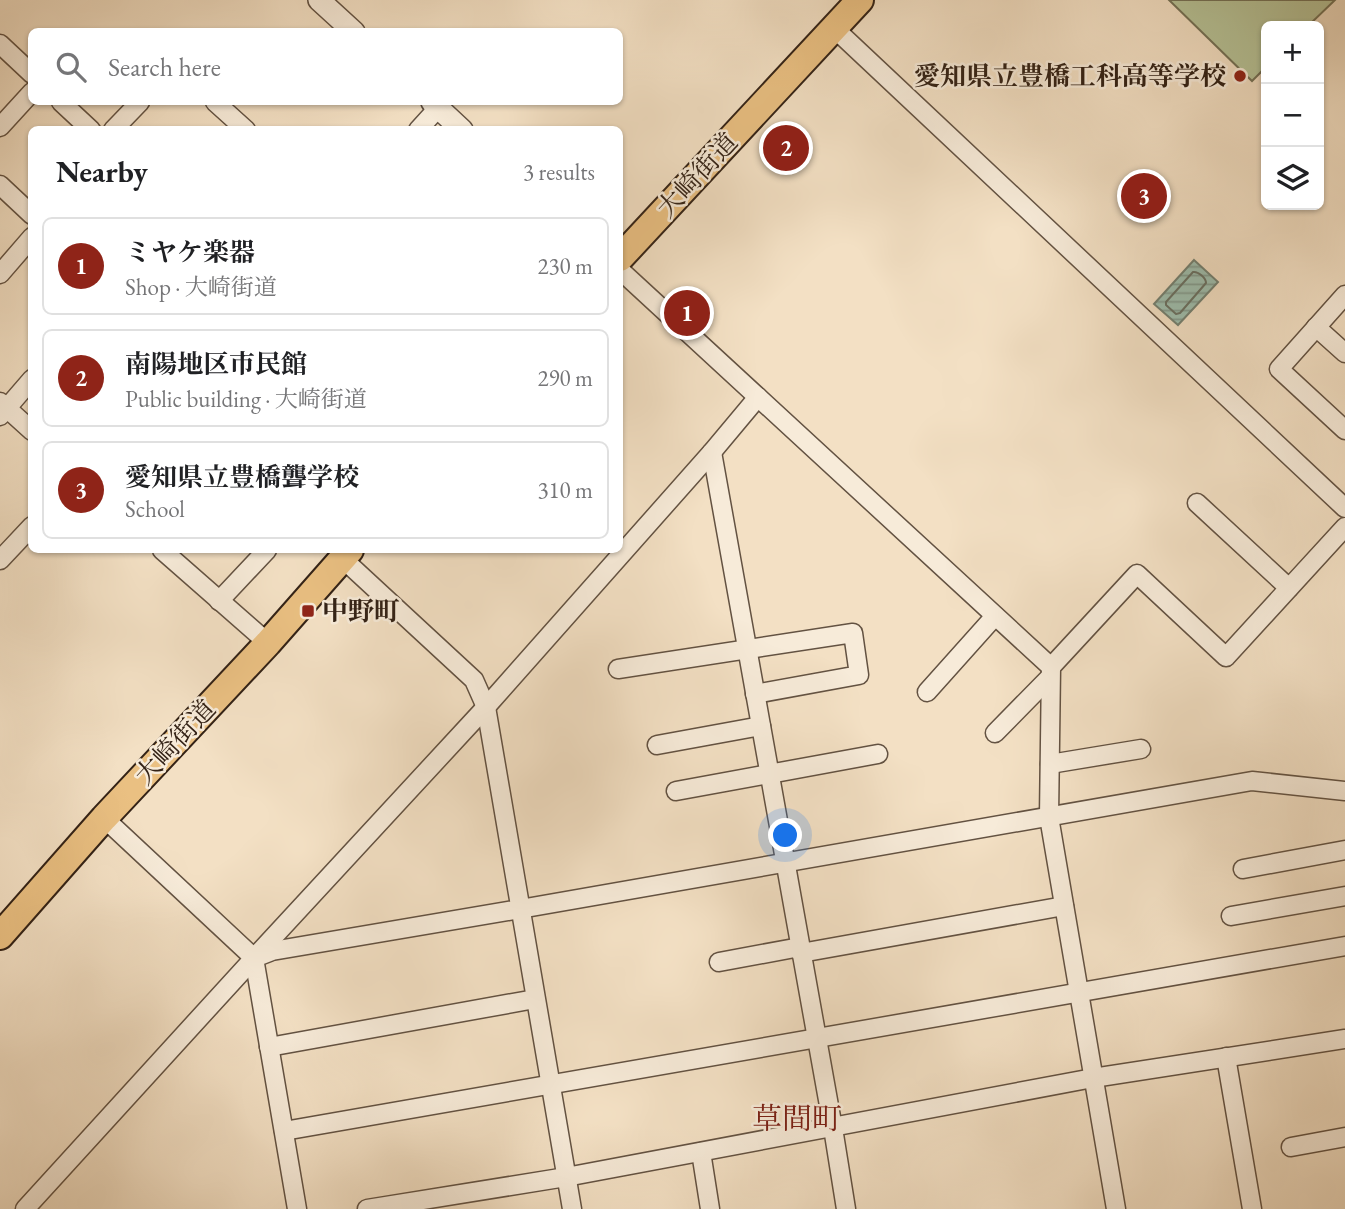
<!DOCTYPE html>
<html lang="en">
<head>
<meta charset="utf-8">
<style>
  :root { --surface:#fff; --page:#f2f2f2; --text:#202124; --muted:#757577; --line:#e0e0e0; --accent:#8f2418 }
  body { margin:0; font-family:"EB Garamond","Noto Serif JP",serif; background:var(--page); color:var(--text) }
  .controls { position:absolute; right:21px; top:21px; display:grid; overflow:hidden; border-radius:10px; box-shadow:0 2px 5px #0004 }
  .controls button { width:63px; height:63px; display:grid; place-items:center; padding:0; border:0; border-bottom:2px solid var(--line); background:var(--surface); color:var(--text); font:35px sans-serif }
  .you { position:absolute; left:786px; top:836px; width:24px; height:24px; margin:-18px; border:5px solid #fff; border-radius:50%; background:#1a73e8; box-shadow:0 0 0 10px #1a73e833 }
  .badge { display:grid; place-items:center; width:46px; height:46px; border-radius:50%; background:var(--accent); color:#fff; font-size:23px; font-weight:700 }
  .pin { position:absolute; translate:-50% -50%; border:4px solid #fff; box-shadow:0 2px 7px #0006 }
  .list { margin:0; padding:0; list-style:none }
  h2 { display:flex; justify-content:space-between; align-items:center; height:91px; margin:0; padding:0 28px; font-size:30px }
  h2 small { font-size:23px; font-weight:400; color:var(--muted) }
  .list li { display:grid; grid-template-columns:46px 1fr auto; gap:21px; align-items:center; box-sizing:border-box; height:98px; margin:0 14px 14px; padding:0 14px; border:2px solid var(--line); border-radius:10px }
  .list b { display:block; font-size:26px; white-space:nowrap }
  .list p { margin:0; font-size:23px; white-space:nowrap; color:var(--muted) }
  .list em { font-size:23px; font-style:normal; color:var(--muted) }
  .icon { flex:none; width:38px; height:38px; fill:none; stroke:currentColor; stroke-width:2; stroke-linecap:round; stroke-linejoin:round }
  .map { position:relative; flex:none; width:1345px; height:1209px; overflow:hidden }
  .search { position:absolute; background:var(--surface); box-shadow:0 2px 5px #0004; left:28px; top:28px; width:595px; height:77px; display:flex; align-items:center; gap:18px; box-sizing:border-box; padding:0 24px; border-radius:10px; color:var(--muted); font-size:26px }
  .panel { position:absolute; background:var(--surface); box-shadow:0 2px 5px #0004; left:28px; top:126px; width:595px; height:427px; border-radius:10px }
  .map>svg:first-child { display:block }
</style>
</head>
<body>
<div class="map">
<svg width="1345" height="1209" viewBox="0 0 1345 1209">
  <defs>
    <pattern id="water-rules" width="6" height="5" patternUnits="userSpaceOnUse" patternTransform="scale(1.75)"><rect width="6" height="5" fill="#9dbeae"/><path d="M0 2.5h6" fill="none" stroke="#819a8d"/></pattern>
  </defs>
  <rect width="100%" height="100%" fill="#f3e0c4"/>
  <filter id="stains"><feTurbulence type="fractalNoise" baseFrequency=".00286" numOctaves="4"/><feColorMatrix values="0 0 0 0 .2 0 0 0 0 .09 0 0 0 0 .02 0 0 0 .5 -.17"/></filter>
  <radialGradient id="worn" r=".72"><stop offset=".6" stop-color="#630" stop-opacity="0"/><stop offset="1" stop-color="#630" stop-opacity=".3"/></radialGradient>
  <polygon fill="#b6c398" stroke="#747257" stroke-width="2" points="1169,0 1335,0 1308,26 1266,26 1266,67 1252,81"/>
  <polygon fill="url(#water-rules)" stroke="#738071" stroke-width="2" points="1194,260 1218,282 1178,325 1154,304"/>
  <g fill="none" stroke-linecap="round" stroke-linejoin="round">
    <path stroke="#687062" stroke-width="2" d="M1193 272C1198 271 1206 278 1206 283L1180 313 1176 314 1166 305V302Z"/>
    <defs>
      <g id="minor">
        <polyline points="834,28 1345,508"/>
        <polyline points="0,44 32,74"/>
        <polyline points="61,102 91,130"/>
        <polyline points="215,102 246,130"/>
        <polyline points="0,127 32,92"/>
        <polyline points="113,130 140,102"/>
        <polyline points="418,130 438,108"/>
        <polyline points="0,185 32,215"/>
        <polyline points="620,270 1051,667"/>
        <polyline points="0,274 32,237"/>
        <polyline points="1345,295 1279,369 1345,430"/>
        <polyline points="1316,327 1345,353"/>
        <polyline points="0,402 32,431"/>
        <polyline points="0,416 32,379"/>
        <polyline points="712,452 833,1128 846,1209"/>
        <polyline points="1197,503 1289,588"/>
        <polyline points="162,550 268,643"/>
        <polyline points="342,558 474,680 486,707 572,1209"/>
        <polyline points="0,560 32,526"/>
        <polyline points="219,601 267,550"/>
        <polyline points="618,669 853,633 859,675 755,694"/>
        <polyline points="927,692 995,616"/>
        <polyline points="995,733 1050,677"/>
        <polyline points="657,745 761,726"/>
        <polyline points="1050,764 1141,749"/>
        <polyline points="676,791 878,754"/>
        <polyline points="104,818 254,958"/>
        <polyline points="1243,869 1345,850"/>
        <polyline points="1231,916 1345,896"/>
        <polyline points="801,953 1064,906"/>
        <polyline points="719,962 800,947"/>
        <polyline points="269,1047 535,999"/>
        <polyline points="1226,1057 1252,1209"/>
        <polyline points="284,1131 1345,946"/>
        <polyline points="1291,1147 1345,1137"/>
        <polyline points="701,1152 710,1209"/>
        <polyline points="25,1209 254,958 486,707 712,452 758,397"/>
        <polyline points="297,1209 254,958 272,951 520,909 1252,781 1345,791"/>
        <polyline points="367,1209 566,1177 1093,1078 1345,1039"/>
        <polyline points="1116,1209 1049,817 1051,667 1137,574 1226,657 1345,527"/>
      </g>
      <g id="tertiary">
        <polyline points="319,0 354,32"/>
        <polyline points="432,102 462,130"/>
      </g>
      <g id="primary">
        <polyline points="620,258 860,0"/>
        <polyline points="0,936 104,818 268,643 350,550"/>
      </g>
    </defs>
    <use href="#minor" stroke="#635242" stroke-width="21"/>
    <use href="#tertiary" stroke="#635242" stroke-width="24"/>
    <use href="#primary" stroke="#332216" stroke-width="30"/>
    <use href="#minor" stroke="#f7ebd9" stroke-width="18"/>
    <use href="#tertiary" stroke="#f7ebd9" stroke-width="21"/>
    <use href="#primary" stroke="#eac082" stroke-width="26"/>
  </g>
  <g fill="#8f2418" stroke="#f7ebd9" stroke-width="2.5">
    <circle cx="1240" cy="76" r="7"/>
    <rect x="301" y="604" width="14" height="14" rx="3.5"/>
  </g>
  <g text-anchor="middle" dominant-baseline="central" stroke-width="5" stroke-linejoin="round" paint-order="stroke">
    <g font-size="26" font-weight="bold" fill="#332216" stroke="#f7ebd9" text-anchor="end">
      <text x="1226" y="76">愛知県立豊橋工科高等学校</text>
      <text x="322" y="611" text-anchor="start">中野町</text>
    </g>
    <g font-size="26" fill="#332216" stroke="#f7ebd9">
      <text transform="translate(697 175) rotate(-47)">大崎街道</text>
      <text transform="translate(175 742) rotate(-47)">大崎街道</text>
    </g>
    <g font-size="30" fill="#7a1f14" stroke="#f7ebd9">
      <text x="797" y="1118">草間町</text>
    </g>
  </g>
  <rect width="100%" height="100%" filter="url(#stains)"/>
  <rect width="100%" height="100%" fill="url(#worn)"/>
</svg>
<div class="controls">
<button>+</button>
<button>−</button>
<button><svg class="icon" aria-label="layers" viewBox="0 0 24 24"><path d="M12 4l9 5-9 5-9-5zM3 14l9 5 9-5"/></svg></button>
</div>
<div class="you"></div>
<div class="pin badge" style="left:687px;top:313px">1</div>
<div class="pin badge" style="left:786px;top:148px">2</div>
<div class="pin badge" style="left:1144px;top:196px">3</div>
<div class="search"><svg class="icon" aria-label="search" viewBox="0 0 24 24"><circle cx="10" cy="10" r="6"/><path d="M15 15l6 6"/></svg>Search here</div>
<section class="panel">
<h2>Nearby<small>3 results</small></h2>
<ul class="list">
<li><span class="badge">1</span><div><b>ミヤケ楽器</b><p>Shop · 大崎街道</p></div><em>230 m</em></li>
<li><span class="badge">2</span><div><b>南陽地区市民館</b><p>Public building · 大崎街道</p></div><em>290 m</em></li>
<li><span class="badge">3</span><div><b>愛知県立豊橋聾学校</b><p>School</p></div><em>310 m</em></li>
</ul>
</section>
</div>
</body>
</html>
